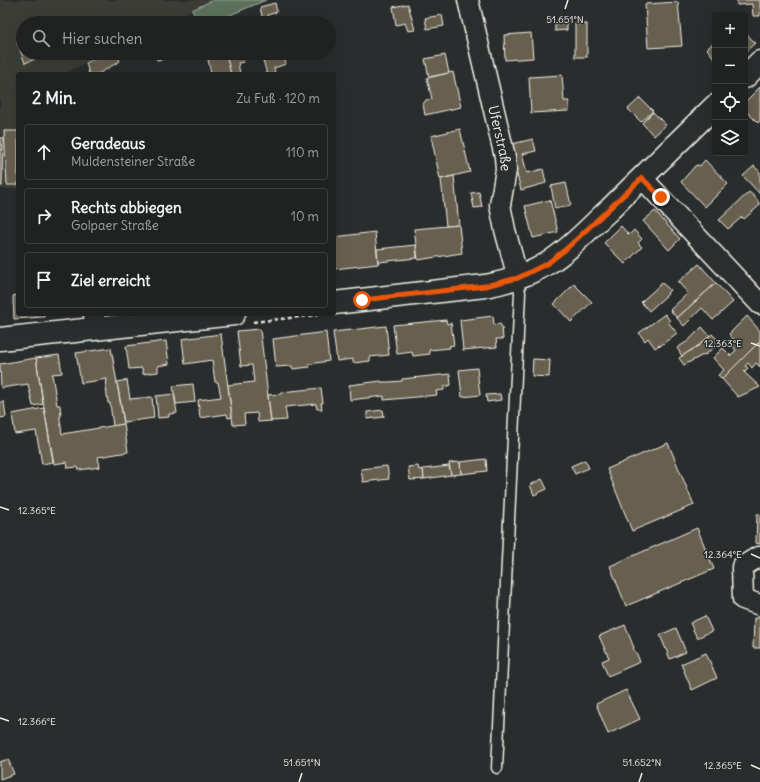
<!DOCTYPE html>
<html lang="de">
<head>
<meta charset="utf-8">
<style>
  :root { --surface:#202222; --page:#2d2f2f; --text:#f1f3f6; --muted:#a2a4a5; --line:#3d3f40 }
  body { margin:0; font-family:Delius,sans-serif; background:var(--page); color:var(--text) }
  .controls { position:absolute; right:12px; top:12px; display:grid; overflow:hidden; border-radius:4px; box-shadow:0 4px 16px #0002 }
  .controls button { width:36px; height:36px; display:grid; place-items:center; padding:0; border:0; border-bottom:1px solid var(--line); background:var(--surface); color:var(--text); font:20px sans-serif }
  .stop { position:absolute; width:12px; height:12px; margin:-9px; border:3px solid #ea580c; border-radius:50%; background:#fff }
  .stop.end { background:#ea580c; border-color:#fff; box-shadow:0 1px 4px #0008 }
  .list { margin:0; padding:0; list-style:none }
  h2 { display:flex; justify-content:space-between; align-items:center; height:52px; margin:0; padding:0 16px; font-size:17px }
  h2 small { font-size:13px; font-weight:400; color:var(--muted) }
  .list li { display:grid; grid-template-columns:26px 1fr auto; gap:12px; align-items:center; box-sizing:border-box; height:56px; margin:0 8px 8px; padding:0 8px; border:1px solid var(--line); border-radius:4px }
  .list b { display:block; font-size:15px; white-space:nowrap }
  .list p { margin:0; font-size:13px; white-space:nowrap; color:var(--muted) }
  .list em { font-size:13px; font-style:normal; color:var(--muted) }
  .icon { flex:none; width:22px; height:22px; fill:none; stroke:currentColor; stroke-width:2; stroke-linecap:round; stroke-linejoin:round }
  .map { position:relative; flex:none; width:760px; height:782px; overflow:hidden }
  .search { position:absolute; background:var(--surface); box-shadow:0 4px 16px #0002; left:16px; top:16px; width:320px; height:44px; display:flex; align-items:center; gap:10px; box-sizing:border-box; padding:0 14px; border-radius:22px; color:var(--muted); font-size:15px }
  .panel { position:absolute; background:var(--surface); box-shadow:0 4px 16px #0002; left:16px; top:72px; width:320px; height:244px; border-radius:4px }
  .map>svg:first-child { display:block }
</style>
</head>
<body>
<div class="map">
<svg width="760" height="782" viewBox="0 0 760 782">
  <rect width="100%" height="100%" fill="#2a2d2e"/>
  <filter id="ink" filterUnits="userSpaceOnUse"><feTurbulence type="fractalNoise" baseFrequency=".025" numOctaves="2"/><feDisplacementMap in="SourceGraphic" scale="8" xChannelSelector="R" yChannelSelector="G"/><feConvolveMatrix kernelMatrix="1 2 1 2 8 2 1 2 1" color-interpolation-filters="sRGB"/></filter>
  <g filter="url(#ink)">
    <polygon fill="#3d3c38" points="0,0 213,0 165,23 23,23 23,53 104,53 64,74 18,74 18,189 0,189"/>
    <polygon fill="#5c715c" stroke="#a8b1a2" points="213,0 266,0 211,23 198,23 192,10"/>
    <g fill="#686050" stroke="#f4f1e8">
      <polygon points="737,0 760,0 760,16 753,16 752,4 737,5"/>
      <polygon points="678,2 682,46 648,48 645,4"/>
      <polygon points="275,3 277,12 268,15 269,18 263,20 260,7"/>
      <polygon points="408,4 415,30 408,31 405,23 396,25 393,7"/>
      <polygon points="442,15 444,26 427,29 425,18"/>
      <polygon points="555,23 567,23 567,30 555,31"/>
      <rect x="575" y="24" width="12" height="33"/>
      <polygon points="745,32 755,43 745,52"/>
      <polygon points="531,33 533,58 505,60 504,35"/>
      <polygon points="23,40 23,53 39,53 40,57 25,63 17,42"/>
      <polygon points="715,41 715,59 707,49"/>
      <polygon points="105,53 116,53 120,61 98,74 89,74 86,63"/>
      <polygon points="156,53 184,53 184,55 157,60"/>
      <polygon points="261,53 283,53 286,64 274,68 275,74 267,74"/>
      <polygon points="226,54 231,74 211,74 208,59"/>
      <polygon points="242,54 244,62 238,63 240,74 231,74 227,58"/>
      <polygon points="445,55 449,73 429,77 425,59"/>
      <polygon points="453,72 461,107 425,115 423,104 426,100 432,99 427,78"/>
      <polygon points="562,75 564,101 569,101 569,111 531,113 529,77"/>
      <polygon points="760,87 760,121 758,123 745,110 745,102"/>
      <polygon points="640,98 653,111 641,122 628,109"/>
      <polygon points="653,112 666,125 654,136 642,123"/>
      <polygon points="460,129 470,172 440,179 431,136"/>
      <polygon points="4,131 18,131 18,185 7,185"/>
      <polygon points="0,138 3,138 2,186 0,186"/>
      <polygon points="533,139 536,151 522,154 527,173 543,169 546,183 521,190 512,156 515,155 512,144"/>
      <polygon points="705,160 728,184 705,207 681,182 695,166 698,165 700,166"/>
      <polygon points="754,166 760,172 760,194 743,176"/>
      <polygon points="454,176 459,225 446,226 441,179"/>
      <polygon points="566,183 571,205 555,209 551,186"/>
      <polygon points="479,192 482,207 474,208 471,193"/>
      <polygon points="749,192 756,198 760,205 744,219 742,217 728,229 719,220"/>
      <polygon points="550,200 558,232 533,238 525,206"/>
      <polygon points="655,211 680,239 669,250 643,221"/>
      <polygon points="459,225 462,253 418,260 414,229"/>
      <polygon points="621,226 629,235 634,230 642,239 638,243 642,247 625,264 604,243"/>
      <polygon points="375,232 378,264 334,269 334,237"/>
      <polygon points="416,245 417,258 378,262 377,249"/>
      <polygon points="699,264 716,283 677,318 670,310 688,293 678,282"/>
      <polygon points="662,283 670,290 667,293 668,294 649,311 641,302"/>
      <polygon points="716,283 733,302 713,320 702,308 684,326 677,318"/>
      <polygon points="574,284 592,302 571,322 554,304"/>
      <polygon points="18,295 18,314 44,314 44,317 14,319 13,296"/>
      <polygon points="665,314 670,321 668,322 677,333 660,346 659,345 655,348 648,338 645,341 639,333"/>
      <polygon points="493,316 494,325 500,324 502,327 503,339 496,339 497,347 463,350 460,320"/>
      <polygon points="747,316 760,331 760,341 722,379 718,375 724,370 713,358 723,348 731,356 736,350 731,345 735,341 729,334"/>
      <polygon points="446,320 447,324 451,323 454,345 449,346 450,348 429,350 430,354 413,356 412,352 397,354 393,325"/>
      <polygon points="386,326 389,355 370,357 370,361 353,363 353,359 337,361 333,332"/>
      <polygon points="702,327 710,336 698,346 682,356 677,348 688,341"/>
      <polygon points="260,329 271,421 258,422 257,413 244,414 245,424 233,425 228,385 254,382 252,365 241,366 237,331"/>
      <polygon points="326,332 329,361 309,364 310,367 293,369 292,366 276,367 273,339"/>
      <polygon points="221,334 232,417 228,418 227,414 200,418 198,400 221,397 218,382 215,382 212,360 185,364 182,339"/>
      <polygon points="712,334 720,342 705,355 705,354 684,365 679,358 698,346"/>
      <polygon points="166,341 169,364 158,366 158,372 143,374 142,368 129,369 126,346"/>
      <polygon points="760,341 760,367 756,363 752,368 748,363 745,366 748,368 744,372 760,387 738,397 722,379"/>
      <polygon points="111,348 124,424 113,426 110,403 108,403 106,387 107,379 81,383 76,353"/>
      <polygon points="59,355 62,373 52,374 57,405 60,405 61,416 60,416 60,420 62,434 124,424 128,452 98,457 100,467 79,470 78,467 68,468 67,462 54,464 44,408 36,358"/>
      <polygon points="36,358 43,404 33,406 28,384 1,388 0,364"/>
      <polygon points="533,359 550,360 549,377 532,376"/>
      <polygon points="477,368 480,395 462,397 459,370"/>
      <polygon points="450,374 451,385 444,387 444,390 436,391 437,395 384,400 384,396 350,400 349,385 381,381 381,382 389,382 402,381 402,379"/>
      <polygon points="127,380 130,399 152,397 154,418 124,422 117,382"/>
      <polygon points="193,384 195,402 176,404 173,386"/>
      <polygon points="321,388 323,403 321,403 322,409 317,409 316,404 285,407 287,420 271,421 268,395 281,394 281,392"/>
      <polygon points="174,394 177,413 169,414 169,417 158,418 156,396"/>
      <polygon points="500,394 501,400 487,402 486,395"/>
      <polygon points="0,402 4,402 6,417 0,418"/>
      <polygon points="44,408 53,462 42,464 36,431 15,434 12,414"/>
      <polygon points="383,410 384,417 367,419 367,412"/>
      <polygon points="668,443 694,505 632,531 607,469"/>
      <polygon points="486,459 487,471 461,474 460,462"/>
      <polygon points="585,460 589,468 575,474 571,466"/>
      <polygon points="460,462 461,474 451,475 449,463"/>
      <polygon points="387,466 389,479 363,482 361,469"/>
      <polygon points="418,466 419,470 423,469 424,479 410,480 408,467"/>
      <polygon points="449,466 451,475 424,479 423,469"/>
      <polygon points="542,479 547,489 534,495 530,485"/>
      <polygon points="757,514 760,514 760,544 756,543"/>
      <polygon points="697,528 714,569 626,606 610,566"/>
      <polygon points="705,616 712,631 697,638 690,623"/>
      <polygon points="754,618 760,618 760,648 753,648"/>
      <polygon points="625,625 634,648 633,648 635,652 636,652 640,662 608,676 602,661 609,658 599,636"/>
      <polygon points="676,628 686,652 670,659 660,635"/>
      <polygon points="706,653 717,678 692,690 681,664"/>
      <polygon points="626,690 640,719 608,734 596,704"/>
      <polygon points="8,759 14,774 0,779 0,762"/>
    </g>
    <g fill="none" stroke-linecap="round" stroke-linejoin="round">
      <defs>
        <polyline id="lane" points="497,768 520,293 518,278"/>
        <g id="street">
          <path id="s1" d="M468 0 505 157 506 170 500 205 505 230 518 278"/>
          <polyline points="642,178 760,304"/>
          <polyline points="94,314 95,329"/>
          <polyline points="760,557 758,557 742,567 743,599 760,605"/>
        </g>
        <g id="secondary">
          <polyline points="745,77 760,62"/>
          <path d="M334 303 485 286C507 282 529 275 548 263 571 249 590 227 610 209 645 175 680 140 715 106"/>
          <polyline points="0,339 234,314"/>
        </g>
      </defs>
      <use href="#lane" stroke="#f4f1e8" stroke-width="13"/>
      <use href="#street" stroke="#f4f1e8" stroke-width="23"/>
      <use href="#secondary" stroke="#f4f1e8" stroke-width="25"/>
      <polyline stroke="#f4f1e8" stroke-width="2.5" stroke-dasharray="4 3" stroke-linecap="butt" points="253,322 318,315"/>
      <use href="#lane" stroke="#2a2d2e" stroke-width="10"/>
      <use href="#street" stroke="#2a2d2e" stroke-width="20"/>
      <use href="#secondary" stroke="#2a2d2e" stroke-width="22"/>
    </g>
  </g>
  <g fill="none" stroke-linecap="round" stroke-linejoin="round" filter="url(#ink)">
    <polyline stroke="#ea580c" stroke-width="5" points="362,300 485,286 518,278 548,263 566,249 642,178 661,197"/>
  </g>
  <path fill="none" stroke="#f4f1e8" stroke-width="1.5" d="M565 9 568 0M751 343 760 346M0 507 9 510M751 554 760 558M0 718 9 721M751 765 760 769M299 782 302 773M639 782 642 773"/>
  <g text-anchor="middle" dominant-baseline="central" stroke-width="3" stroke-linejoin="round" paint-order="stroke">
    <g font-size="14" fill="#f4f1e8" stroke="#2a2d2e">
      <text stroke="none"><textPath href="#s1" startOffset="142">Uferstraße</textPath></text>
    </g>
  </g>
  <g font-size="10" text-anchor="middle" fill="#f4f1e8" stroke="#2a2d2e" stroke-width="3" stroke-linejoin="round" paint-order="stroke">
    <text x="565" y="23">51.651°N</text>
    <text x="723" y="347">12.363°E</text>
    <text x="37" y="514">12.365°E</text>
    <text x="723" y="558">12.364°E</text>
    <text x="37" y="725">12.366°E</text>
    <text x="302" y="766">51.651°N</text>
    <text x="642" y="766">51.652°N</text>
    <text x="723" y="769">12.365°E</text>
  </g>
</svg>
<div class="controls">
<button>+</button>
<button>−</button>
<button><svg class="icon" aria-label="locate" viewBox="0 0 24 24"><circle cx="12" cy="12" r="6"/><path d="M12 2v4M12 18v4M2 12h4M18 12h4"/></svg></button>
<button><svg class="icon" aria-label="layers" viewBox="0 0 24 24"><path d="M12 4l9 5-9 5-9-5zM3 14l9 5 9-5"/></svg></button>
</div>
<div class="stop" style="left:362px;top:300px"></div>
<div class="stop end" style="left:661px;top:197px"></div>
<div class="search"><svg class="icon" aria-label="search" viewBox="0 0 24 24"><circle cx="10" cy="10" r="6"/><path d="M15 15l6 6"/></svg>Hier suchen</div>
<section class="panel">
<h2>2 Min.<small>Zu Fuß · 120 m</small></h2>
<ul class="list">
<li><svg class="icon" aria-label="ahead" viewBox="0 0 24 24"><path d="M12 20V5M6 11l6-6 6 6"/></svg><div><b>Geradeaus</b><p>Muldensteiner Straße</p></div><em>110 m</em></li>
<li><svg class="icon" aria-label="right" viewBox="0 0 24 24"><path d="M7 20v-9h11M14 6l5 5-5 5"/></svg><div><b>Rechts abbiegen</b><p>Golpaer Straße</p></div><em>10 m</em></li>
<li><svg class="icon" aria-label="arrive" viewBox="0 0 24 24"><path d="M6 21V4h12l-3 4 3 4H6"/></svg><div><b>Ziel erreicht</b></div></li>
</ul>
</section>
</div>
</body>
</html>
